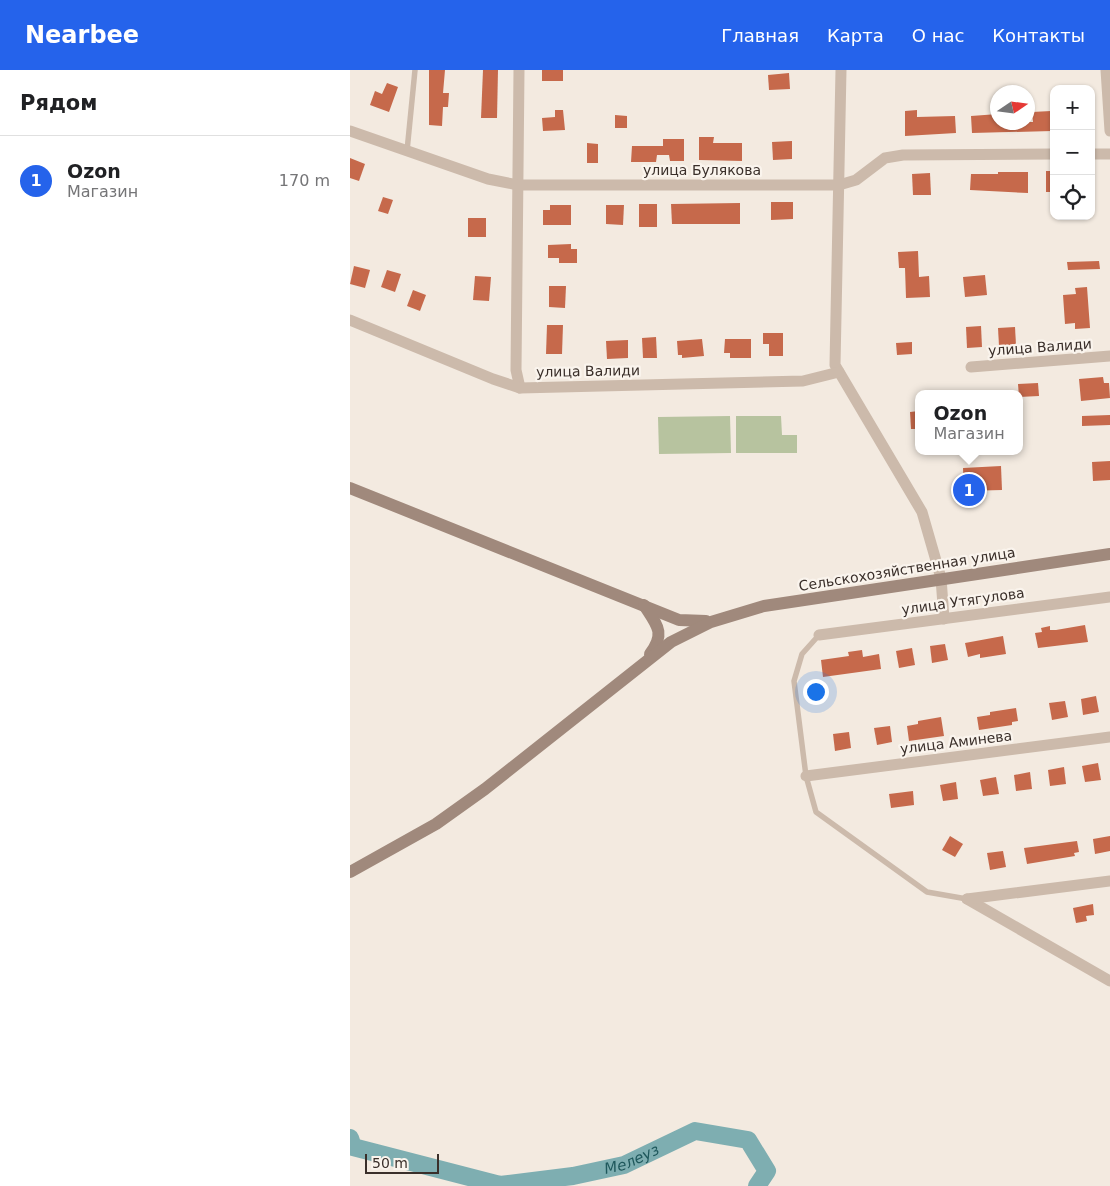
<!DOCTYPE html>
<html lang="ru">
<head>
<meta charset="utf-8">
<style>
  :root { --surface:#fff; --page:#f2f2f2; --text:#202124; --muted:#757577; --line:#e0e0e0; --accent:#2563eb }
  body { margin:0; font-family:"DejaVu Sans",sans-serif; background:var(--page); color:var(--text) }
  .controls { position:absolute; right:15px; top:15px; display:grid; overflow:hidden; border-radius:10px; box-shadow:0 1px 4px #0004 }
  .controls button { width:45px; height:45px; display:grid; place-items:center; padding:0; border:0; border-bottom:1px solid var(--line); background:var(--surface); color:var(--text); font:25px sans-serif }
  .compass { position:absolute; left:640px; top:15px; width:45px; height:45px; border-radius:50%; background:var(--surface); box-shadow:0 1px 4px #0004; rotate:77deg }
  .scale { position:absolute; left:15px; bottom:12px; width:74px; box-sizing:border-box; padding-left:5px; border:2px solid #3a2f2a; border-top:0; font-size:14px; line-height:18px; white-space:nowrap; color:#3a2f2a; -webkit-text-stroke:4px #faf4ed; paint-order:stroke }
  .you { position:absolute; left:465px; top:621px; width:18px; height:18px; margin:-12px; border:4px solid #fff; border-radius:50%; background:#1a73e8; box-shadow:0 0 0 8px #1a73e833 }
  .badge { display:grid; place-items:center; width:32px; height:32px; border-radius:50%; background:var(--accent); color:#fff; font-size:16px; font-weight:700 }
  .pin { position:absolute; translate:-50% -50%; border:2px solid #fff; box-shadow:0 1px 5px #0006 }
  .popup { position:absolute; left:565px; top:320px; width:108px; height:65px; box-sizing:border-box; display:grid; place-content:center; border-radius:10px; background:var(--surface); filter:drop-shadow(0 1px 4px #0005); font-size:16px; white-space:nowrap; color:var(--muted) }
  .popup b { font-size:19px; color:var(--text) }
  .popup::after { content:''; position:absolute; left:50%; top:100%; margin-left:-10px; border:10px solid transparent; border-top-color:var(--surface) }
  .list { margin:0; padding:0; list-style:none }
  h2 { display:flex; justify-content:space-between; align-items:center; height:65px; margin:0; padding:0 20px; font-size:21px }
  h2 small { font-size:16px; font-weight:400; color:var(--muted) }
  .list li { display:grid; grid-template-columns:32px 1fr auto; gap:15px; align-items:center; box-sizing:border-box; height:90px; padding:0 20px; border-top:1px solid var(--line) }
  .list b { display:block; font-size:19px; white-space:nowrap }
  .list p { margin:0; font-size:16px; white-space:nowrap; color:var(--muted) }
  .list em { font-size:16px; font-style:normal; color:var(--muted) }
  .icon { flex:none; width:28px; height:28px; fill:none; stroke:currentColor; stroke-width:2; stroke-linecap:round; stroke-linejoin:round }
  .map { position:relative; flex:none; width:760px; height:1116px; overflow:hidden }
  header { display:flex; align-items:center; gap:30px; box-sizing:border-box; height:70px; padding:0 25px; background:var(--accent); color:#fff }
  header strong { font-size:24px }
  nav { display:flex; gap:28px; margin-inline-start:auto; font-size:18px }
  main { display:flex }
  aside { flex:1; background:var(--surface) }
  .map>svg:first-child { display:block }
</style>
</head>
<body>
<header>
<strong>Nearbee</strong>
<nav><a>Главная</a><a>Карта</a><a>О нас</a><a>Контакты</a></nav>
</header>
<main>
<aside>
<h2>Рядом<small></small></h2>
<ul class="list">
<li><span class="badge">1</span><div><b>Ozon</b><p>Магазин</p></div><em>170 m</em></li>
</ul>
</aside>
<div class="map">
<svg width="760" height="1116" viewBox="0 0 760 1116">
  <rect width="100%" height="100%" fill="#f3eae0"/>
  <g fill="#b7c39f">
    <polygon points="380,346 381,383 309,384 308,347"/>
    <polygon points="386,346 431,346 432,365 447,365 447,383 386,383"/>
  </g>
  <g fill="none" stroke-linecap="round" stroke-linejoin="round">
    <path stroke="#7eaeb1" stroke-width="18" id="s1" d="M0 1068 3 1077 150 1115 223 1106 274 1095 345 1061 398 1070 417 1101 407 1116"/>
  </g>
  <g fill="#c6694b">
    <polygon points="79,0 95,0 93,23 99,23 98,37 93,37 92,56 79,55"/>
    <polygon points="133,0 148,0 147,48 131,48"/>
    <rect x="192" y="0" width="21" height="11"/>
    <polygon points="439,3 440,19 419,20 418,5"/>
    <polygon points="37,13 48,17 39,42 20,35 25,21 32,24"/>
    <polygon points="205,40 213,40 215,60 193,61 192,48 205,47"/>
    <polygon points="567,40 567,47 605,46 606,63 555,66 555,41"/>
    <polygon points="701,41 702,61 622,63 621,46 648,44 648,52 683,52 682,42"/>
    <polygon points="265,45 277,46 277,58 265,58"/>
    <polygon points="349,67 364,67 363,73 392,73 392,91 349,90"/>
    <polygon points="313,69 334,69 334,91 320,91 319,85 307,85 306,92 281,92 282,76 313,76"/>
    <polygon points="442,71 442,89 423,90 422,72"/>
    <polygon points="237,73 248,74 248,93 237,93"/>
    <polygon points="0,88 15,94 9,111 0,108"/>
    <rect x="696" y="101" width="8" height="21"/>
    <polygon points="648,102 678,102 678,123 620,120 621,104 648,104"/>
    <polygon points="580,103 581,125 563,125 562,104"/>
    <polygon points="33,127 43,130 38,144 28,141"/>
    <polygon points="421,132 443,132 443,149 421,150"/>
    <polygon points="390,133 390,154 322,154 321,134"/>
    <rect x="289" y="134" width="18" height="23"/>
    <polygon points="200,135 221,135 221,155 193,155 193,140 200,140"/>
    <polygon points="256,135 274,135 273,155 256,154"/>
    <rect x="118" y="148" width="18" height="19"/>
    <polygon points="221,174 221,179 227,179 227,193 209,193 209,188 198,188 198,175"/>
    <polygon points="568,181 569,207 579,206 580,227 556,228 555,198 549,198 548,182"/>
    <polygon points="749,191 750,199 718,200 717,192"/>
    <polygon points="4,196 20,200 15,218 0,214"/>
    <polygon points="37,200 51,204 45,222 31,217"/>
    <polygon points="635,205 637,225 615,227 613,207"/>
    <polygon points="125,206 141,207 139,231 123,230"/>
    <polygon points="199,216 216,216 215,238 199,237"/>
    <polygon points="737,217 740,258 725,259 725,253 715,254 713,225 726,224 725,218"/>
    <polygon points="63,220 76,225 70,241 57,236"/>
    <polygon points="197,255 213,255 212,284 196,284"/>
    <polygon points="631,256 632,277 617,278 616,257"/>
    <polygon points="665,257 666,275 649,276 648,258"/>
    <polygon points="413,263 433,263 433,286 419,286 419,274 413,274"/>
    <polygon points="306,267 307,288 293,288 292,268"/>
    <polygon points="352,269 354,286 332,288 332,285 328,285 327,271"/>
    <polygon points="375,269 401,269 401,288 380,288 380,283 374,283"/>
    <polygon points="278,270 278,288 257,289 256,271"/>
    <polygon points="562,272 562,284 547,285 546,273"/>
    <polygon points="753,307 754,313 759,313 760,328 731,331 729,309"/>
    <polygon points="688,313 689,326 669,327 668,314"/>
    <polygon points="569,341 569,359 561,359 560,342"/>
    <polygon points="760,345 760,355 732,356 732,346"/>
    <polygon points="760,391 760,410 743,411 742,392"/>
    <polygon points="651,396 652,420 614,421 613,398"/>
    <polygon points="735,555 738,572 688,578 685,563 692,562 691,558 700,556 700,560 706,560"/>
    <polygon points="653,566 656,584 630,588 630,584 618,587 615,573"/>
    <polygon points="595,574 598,590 582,593 580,576"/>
    <polygon points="562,578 565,595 549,598 546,581"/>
    <polygon points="512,580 513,587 529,584 531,599 473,607 471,590 499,586 498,582"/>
    <polygon points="746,626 749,642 733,645 731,629"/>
    <polygon points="715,631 718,647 702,650 699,633"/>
    <polygon points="666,638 668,651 662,652 662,655 629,660 627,647 640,645 640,642"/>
    <polygon points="591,647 594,666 559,671 557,656 568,654 568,651"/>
    <polygon points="540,656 542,672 527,675 524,658"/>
    <polygon points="499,662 501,678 485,681 483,664"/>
    <polygon points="748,693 751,710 735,712 732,696"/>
    <polygon points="714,697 716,714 700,716 698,700"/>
    <polygon points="680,702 682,719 666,721 664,705"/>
    <polygon points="646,707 649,724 633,726 630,710"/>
    <polygon points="606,712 608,729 593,731 590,715"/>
    <polygon points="563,721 564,735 541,738 539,724"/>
    <polygon points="600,766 613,774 605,787 592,780"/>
    <polygon points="760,766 760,781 745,784 743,769"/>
    <polygon points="727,771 729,782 724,783 725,786 677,794 674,778"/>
    <polygon points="653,781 656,797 640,800 637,783"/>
    <polygon points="743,834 744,845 736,846 737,851 726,853 723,838"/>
  </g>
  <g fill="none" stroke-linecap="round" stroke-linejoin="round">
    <g stroke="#ccbaab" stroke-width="5.5">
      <polyline points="57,81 65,0"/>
      <polyline points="469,565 452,584 444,611 456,706 466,742 577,822 617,829"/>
    </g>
    <g stroke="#ccbaab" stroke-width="11">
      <polyline points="169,0 166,300 170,318"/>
      <polyline points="491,0 485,295 572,442 591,508 594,549"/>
      <polyline points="756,0 760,61"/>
      <polyline points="0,61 138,109 168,115 489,115 506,110 535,88 553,85 704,84"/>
      <polyline points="741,84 760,84"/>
      <polyline points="0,250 143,309 170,318 453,311 489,302"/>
      <polyline points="621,297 760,286"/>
      <polyline points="469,565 760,527"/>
      <polyline points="456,706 760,667"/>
      <polyline points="617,829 760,911"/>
      <polyline points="617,829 760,811"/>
    </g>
    <g stroke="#a0897c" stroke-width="12">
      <polyline points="0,418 329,550 356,551"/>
      <path d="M294 535C307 555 316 563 300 584"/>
      <polyline points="0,802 86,754 135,719 321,572 361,552 414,536 760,484"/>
    </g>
  </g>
  <g text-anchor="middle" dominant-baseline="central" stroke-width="4.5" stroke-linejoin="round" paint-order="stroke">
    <g font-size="14" fill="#3a2f2a" stroke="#faf4ed">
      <text x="352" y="100">улица Булякова</text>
      <text transform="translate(690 277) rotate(-4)">улица Валиди</text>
      <text transform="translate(238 301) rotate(-1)">улица Валиди</text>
      <text transform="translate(557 499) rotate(-9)">Сельскохозяйственная улица</text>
      <text transform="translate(613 531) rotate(-8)">улица Утягулова</text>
      <text transform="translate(606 672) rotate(-7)">улица Аминева</text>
    </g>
    <g font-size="15" font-style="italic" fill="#1f585c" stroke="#faf4ed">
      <text stroke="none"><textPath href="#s1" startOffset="296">Мелеуз</textPath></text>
    </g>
  </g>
</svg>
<div class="controls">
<button>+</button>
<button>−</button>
<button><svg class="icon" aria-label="locate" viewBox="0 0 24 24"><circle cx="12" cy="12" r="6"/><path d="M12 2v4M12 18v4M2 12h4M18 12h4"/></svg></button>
</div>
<svg class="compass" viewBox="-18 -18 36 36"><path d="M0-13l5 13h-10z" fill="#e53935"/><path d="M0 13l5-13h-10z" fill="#757577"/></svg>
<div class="scale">50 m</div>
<div class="you"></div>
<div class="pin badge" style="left:619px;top:420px">1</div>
<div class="popup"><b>Ozon</b>Магазин</div>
</div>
</main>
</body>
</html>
